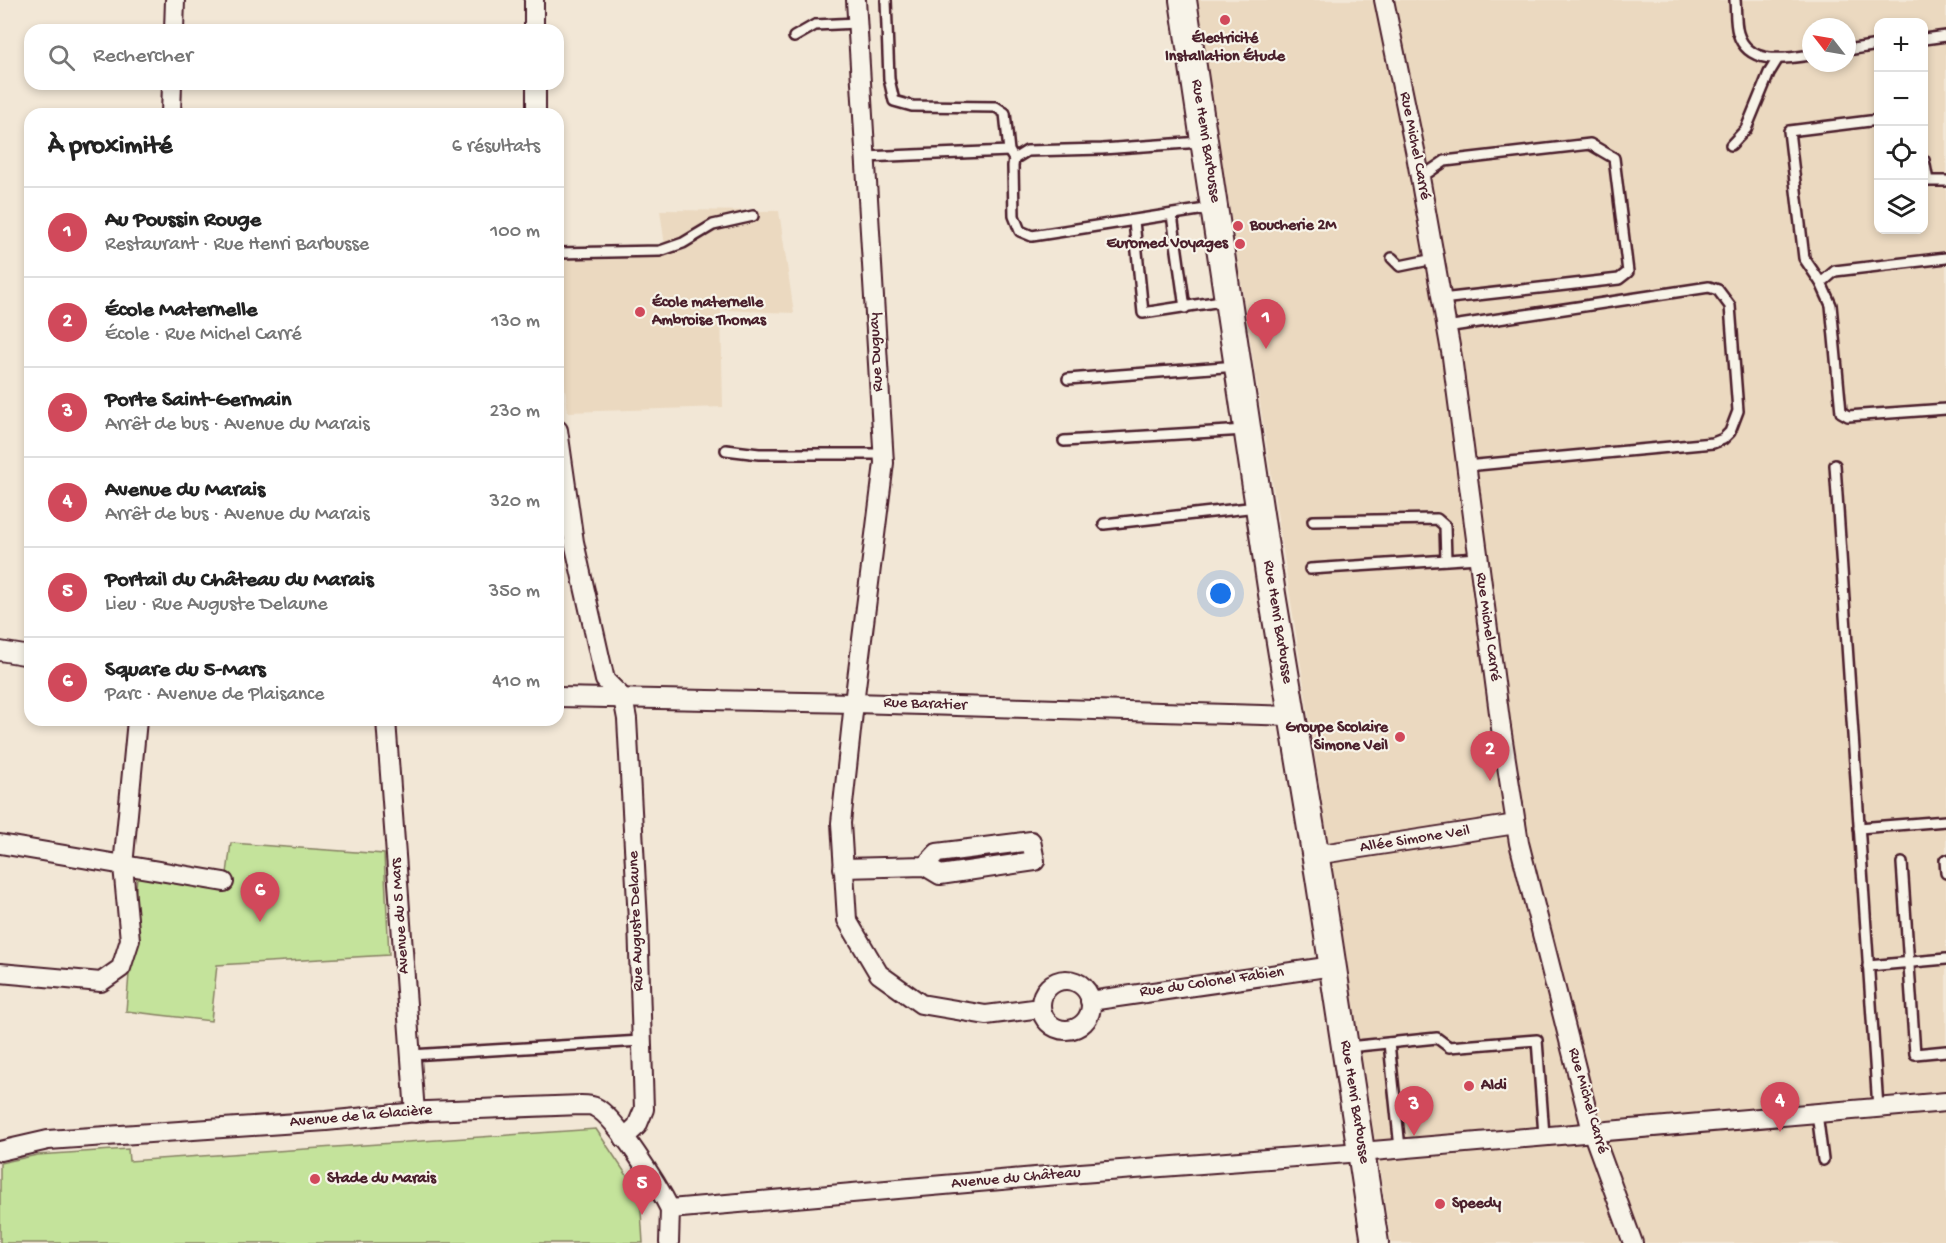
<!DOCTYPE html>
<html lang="fr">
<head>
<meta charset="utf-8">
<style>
  :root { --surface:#fff; --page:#f6f6f6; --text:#222; --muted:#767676; --line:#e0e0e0; --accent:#d1495b }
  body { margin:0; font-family:"Gochi Hand",sans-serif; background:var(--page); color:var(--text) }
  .controls { position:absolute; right:18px; top:18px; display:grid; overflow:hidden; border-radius:12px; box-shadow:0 3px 9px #0003 }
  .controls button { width:54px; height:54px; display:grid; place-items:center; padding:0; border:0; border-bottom:2px solid var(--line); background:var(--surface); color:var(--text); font:30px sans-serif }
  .compass { position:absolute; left:1802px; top:18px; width:54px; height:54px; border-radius:50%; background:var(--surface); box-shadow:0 3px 9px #0003; rotate:301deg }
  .you { position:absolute; left:1221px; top:594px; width:21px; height:21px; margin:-15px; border:4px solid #fff; border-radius:50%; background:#1a73e8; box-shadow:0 0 0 9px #1a73e833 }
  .badge { display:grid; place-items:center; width:39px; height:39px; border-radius:50%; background:var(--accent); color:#fff; font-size:20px; font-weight:700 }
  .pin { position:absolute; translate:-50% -50px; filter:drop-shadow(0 2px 3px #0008) }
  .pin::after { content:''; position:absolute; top:32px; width:21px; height:18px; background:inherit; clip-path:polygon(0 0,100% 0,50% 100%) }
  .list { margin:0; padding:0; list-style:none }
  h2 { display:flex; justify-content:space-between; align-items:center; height:78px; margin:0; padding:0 24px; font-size:26px }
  h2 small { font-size:20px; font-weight:400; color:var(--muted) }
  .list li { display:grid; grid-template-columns:39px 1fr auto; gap:18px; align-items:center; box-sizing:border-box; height:90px; padding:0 24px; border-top:2px solid var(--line) }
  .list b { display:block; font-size:22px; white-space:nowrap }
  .list p { margin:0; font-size:20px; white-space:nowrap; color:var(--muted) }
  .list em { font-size:20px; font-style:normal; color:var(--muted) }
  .icon { flex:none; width:33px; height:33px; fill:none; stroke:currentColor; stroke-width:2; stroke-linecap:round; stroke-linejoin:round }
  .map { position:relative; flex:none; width:1946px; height:1243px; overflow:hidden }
  .search { position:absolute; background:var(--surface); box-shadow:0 3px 9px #0003; left:24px; top:24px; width:540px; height:66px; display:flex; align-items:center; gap:15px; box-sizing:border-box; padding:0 21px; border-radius:18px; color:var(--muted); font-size:22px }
  .panel { position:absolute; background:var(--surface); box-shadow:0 3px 9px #0003; left:24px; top:108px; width:540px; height:618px; border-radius:18px }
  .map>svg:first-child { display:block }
</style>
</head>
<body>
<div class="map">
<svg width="1946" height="1243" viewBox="0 0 1946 1243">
  <rect width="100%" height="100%" fill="#f2e7d6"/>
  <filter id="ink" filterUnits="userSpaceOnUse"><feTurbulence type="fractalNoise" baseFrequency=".0167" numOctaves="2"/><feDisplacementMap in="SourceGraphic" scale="12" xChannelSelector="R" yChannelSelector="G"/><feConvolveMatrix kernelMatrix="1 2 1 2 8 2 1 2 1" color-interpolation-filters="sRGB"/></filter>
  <g filter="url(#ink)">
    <g fill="#ebd9c0" fill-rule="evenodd">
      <path d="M1197 0H1946V1243H1391ZM1878 22H1924V230H1878ZM1811 27H1847V63H1811Z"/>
      <polygon points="660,210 779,211 794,313 721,310 723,407 568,412 558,331 558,247 665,246"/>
    </g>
    <g fill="#c4e39b" stroke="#878163" stroke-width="1.5">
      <polygon points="231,843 384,854 389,955 217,965 211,1021 126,1011 137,876 225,889"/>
      <polygon points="596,1129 640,1195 643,1243 0,1243 0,1163 37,1155 128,1149 129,1161"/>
    </g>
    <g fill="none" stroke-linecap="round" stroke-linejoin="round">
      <defs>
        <g id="lane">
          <polyline points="886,0 889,79 894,101 912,106 996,107 1005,113 1009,151 1014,159 1013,166 1014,216 1020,231 1032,236 1212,208"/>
          <path d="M1735 0C1736 10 1735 23 1738 33 1748 66 1785 59 1811 55"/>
          <polyline points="794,37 815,25 857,23"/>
          <polyline points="1924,39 1946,36"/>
          <polyline points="1847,50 1878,45"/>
          <polyline points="1878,120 1789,131 1804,258 1821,283 1831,305 1841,412 1848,416 1946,409"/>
          <polyline points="1731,145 1746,129 1769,73 1777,60"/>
          <polyline points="865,157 1009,151"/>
          <polyline points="1014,159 1027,151 1102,149 1201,142"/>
          <polyline points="1924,160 1928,181 1946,181"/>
          <polyline points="1420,178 1445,161 1590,144 1614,158 1628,272 1619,279 1441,299"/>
          <polyline points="1172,215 1185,308"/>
          <polyline points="1134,221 1143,313 1228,300"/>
          <polyline points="558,253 660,251 683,243 713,225 753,216"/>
          <polyline points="1392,258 1400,266 1434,259"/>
          <polyline points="1821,283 1835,271 1946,258"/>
          <polyline points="1446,327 1709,287 1718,290 1730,306 1738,411 1730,432 1723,439 1713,443 1466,466"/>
          <polyline points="1068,379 1237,366"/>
          <polyline points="1064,441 1245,430"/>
          <polyline points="726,450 759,454 883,454"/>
          <polyline points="1835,465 1878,1108"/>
          <polyline points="1313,521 1437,519 1445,526 1446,560"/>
          <polyline points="1104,524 1257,507"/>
          <polyline points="1310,569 1478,558"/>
          <polyline points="1859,828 1946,821"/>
          <polyline points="1945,860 1946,873"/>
          <polyline points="1902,863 1915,1054 1946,1051"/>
          <polyline points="1868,966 1946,959"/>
          <polyline points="1389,1043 1400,1148"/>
          <polyline points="1348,1047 1437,1038 1449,1047 1537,1040 1544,1135"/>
          <polyline points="411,1055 641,1041"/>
          <polyline points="1817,1113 1823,1160"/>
        </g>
        <g id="street">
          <polyline points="534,0 534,30"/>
          <polyline points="856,0 884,463 854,703 841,823 847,920 879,974 921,1004 986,1015 1041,1008"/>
          <polyline points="1384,0 1416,155 1452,357 1501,728 1519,843 1592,1131 1633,1243"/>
          <polyline points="174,30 175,0"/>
          <polyline points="536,84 536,114"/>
          <polyline points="171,114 172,84"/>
          <polyline points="558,430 574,542 605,680 623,698 627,719 638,921 644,1109 637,1126 624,1138"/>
          <polyline points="0,651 30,656"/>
          <polyline points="558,697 854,703 1292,716"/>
          <polyline points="386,720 415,1113"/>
          <polyline points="0,844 224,882"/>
          <polyline points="1315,855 1516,824"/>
          <polyline points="843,868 925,866 940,875 1035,861 1031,841 937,853 925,866"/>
          <polyline points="0,973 101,982 121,968 130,940 123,866 137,720"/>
          <circle cx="1066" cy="1005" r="25"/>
          <polyline points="1090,1001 1333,966"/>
          <path d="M0 1151 48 1140 326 1121 427 1111 581 1105C586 1105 592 1105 595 1107 616 1117 659 1187 670 1209"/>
          <polyline points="670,1209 1081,1173 1361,1152 1946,1102"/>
          <polyline points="669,1243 670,1209"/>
        </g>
        <polyline id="secondary" points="1183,0 1272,594 1319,877 1375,1243"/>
      </defs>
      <use href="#lane" stroke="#4a1f2b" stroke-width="14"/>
      <use href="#street" stroke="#4a1f2b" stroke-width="22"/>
      <use href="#secondary" stroke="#4a1f2b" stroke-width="30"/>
      <use href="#lane" stroke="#f7f3e8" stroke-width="9"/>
      <use href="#street" stroke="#f7f3e8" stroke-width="18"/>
      <use href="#secondary" stroke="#f7f3e8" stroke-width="26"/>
    </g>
  </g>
  <g fill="#d1495b" stroke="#f7f3e8" stroke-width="2">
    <circle cx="1225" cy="20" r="6"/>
    <circle cx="1238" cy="226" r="6"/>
    <circle cx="1240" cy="244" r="6"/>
    <circle cx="640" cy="312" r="6"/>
    <circle cx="1400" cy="737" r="6"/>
    <circle cx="1469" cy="1086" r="6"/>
    <circle cx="315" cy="1179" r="6"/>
    <circle cx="1440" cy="1204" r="6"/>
  </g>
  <g text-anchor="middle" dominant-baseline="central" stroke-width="4.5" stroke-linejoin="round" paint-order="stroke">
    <g font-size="16" font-weight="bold" fill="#4a1f2b" stroke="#f7f3e8" text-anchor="start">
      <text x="1225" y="39" text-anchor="middle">Électricité<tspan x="1225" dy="18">Installation Étude</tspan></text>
      <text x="1250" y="226">Boucherie 2M</text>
      <text x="1228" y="244" text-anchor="end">Euromed Voyages</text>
      <text x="652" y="303">École maternelle<tspan x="652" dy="18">Ambroise Thomas</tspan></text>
      <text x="1388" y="728" text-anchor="end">Groupe Scolaire<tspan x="1388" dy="18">Simone Veil</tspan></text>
      <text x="1481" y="1086">Aldi</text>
      <text x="327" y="1179">Stade du Marais</text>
      <text x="1452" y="1204">Speedy</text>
    </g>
    <g font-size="16" fill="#4a1f2b" stroke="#f7f3e8">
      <text transform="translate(1205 141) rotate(81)">Rue Henri Barbusse</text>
      <text transform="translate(1414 146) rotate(79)">Rue Michel Carré</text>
      <text transform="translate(877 352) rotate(-93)">Rue Duguay</text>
      <text transform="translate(1277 622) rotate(81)">Rue Henri Barbusse</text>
      <text transform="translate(1487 627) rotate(82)">Rue Michel Carré</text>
      <text transform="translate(925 705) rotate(2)">Rue Baratier</text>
      <text transform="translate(1415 840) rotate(-9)">Allée Simone Veil</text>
      <text transform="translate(401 916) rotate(-94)">Avenue du 5 Mars</text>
      <text transform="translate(637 921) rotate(-92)">Rue Auguste Delaune</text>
      <text transform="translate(1212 983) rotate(-8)">Rue du Colonel Fabien</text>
      <text transform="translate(1587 1101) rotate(74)">Rue Michel Carré</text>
      <text transform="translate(1354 1102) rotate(81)">Rue Henri Barbusse</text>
      <text transform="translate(361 1117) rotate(-5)">Avenue de la Glacière</text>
      <text transform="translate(1016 1179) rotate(-5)">Avenue du Château</text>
    </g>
  </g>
</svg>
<div class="controls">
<button>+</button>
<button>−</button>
<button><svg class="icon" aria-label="locate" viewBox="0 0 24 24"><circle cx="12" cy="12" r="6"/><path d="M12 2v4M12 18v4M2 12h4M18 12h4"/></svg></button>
<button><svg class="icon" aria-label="layers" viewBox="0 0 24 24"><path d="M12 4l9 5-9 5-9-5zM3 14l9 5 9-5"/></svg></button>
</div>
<svg class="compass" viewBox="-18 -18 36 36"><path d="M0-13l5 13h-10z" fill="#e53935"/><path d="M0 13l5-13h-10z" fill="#767676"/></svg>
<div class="you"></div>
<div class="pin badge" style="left:1266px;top:349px">1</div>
<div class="pin badge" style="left:1490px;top:781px">2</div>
<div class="pin badge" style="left:1414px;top:1136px">3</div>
<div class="pin badge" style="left:1780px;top:1132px">4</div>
<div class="pin badge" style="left:642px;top:1215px">5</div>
<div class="pin badge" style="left:260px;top:922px">6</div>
<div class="search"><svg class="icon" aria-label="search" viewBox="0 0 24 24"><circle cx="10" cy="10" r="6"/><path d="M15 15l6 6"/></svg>Rechercher</div>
<section class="panel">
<h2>À proximité<small>6 résultats</small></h2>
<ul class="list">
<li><span class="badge">1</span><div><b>Au Poussin Rouge</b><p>Restaurant · Rue Henri Barbusse</p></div><em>100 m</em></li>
<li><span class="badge">2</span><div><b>École Maternelle</b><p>École · Rue Michel Carré</p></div><em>130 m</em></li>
<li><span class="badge">3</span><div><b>Porte Saint-Germain</b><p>Arrêt de bus · Avenue du Marais</p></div><em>230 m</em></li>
<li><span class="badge">4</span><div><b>Avenue du Marais</b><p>Arrêt de bus · Avenue du Marais</p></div><em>320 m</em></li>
<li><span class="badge">5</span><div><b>Portail du Château du Marais</b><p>Lieu · Rue Auguste Delaune</p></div><em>350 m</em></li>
<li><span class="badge">6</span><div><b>Square du 5-Mars</b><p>Parc · Avenue de Plaisance</p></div><em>410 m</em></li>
</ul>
</section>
</div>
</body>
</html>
